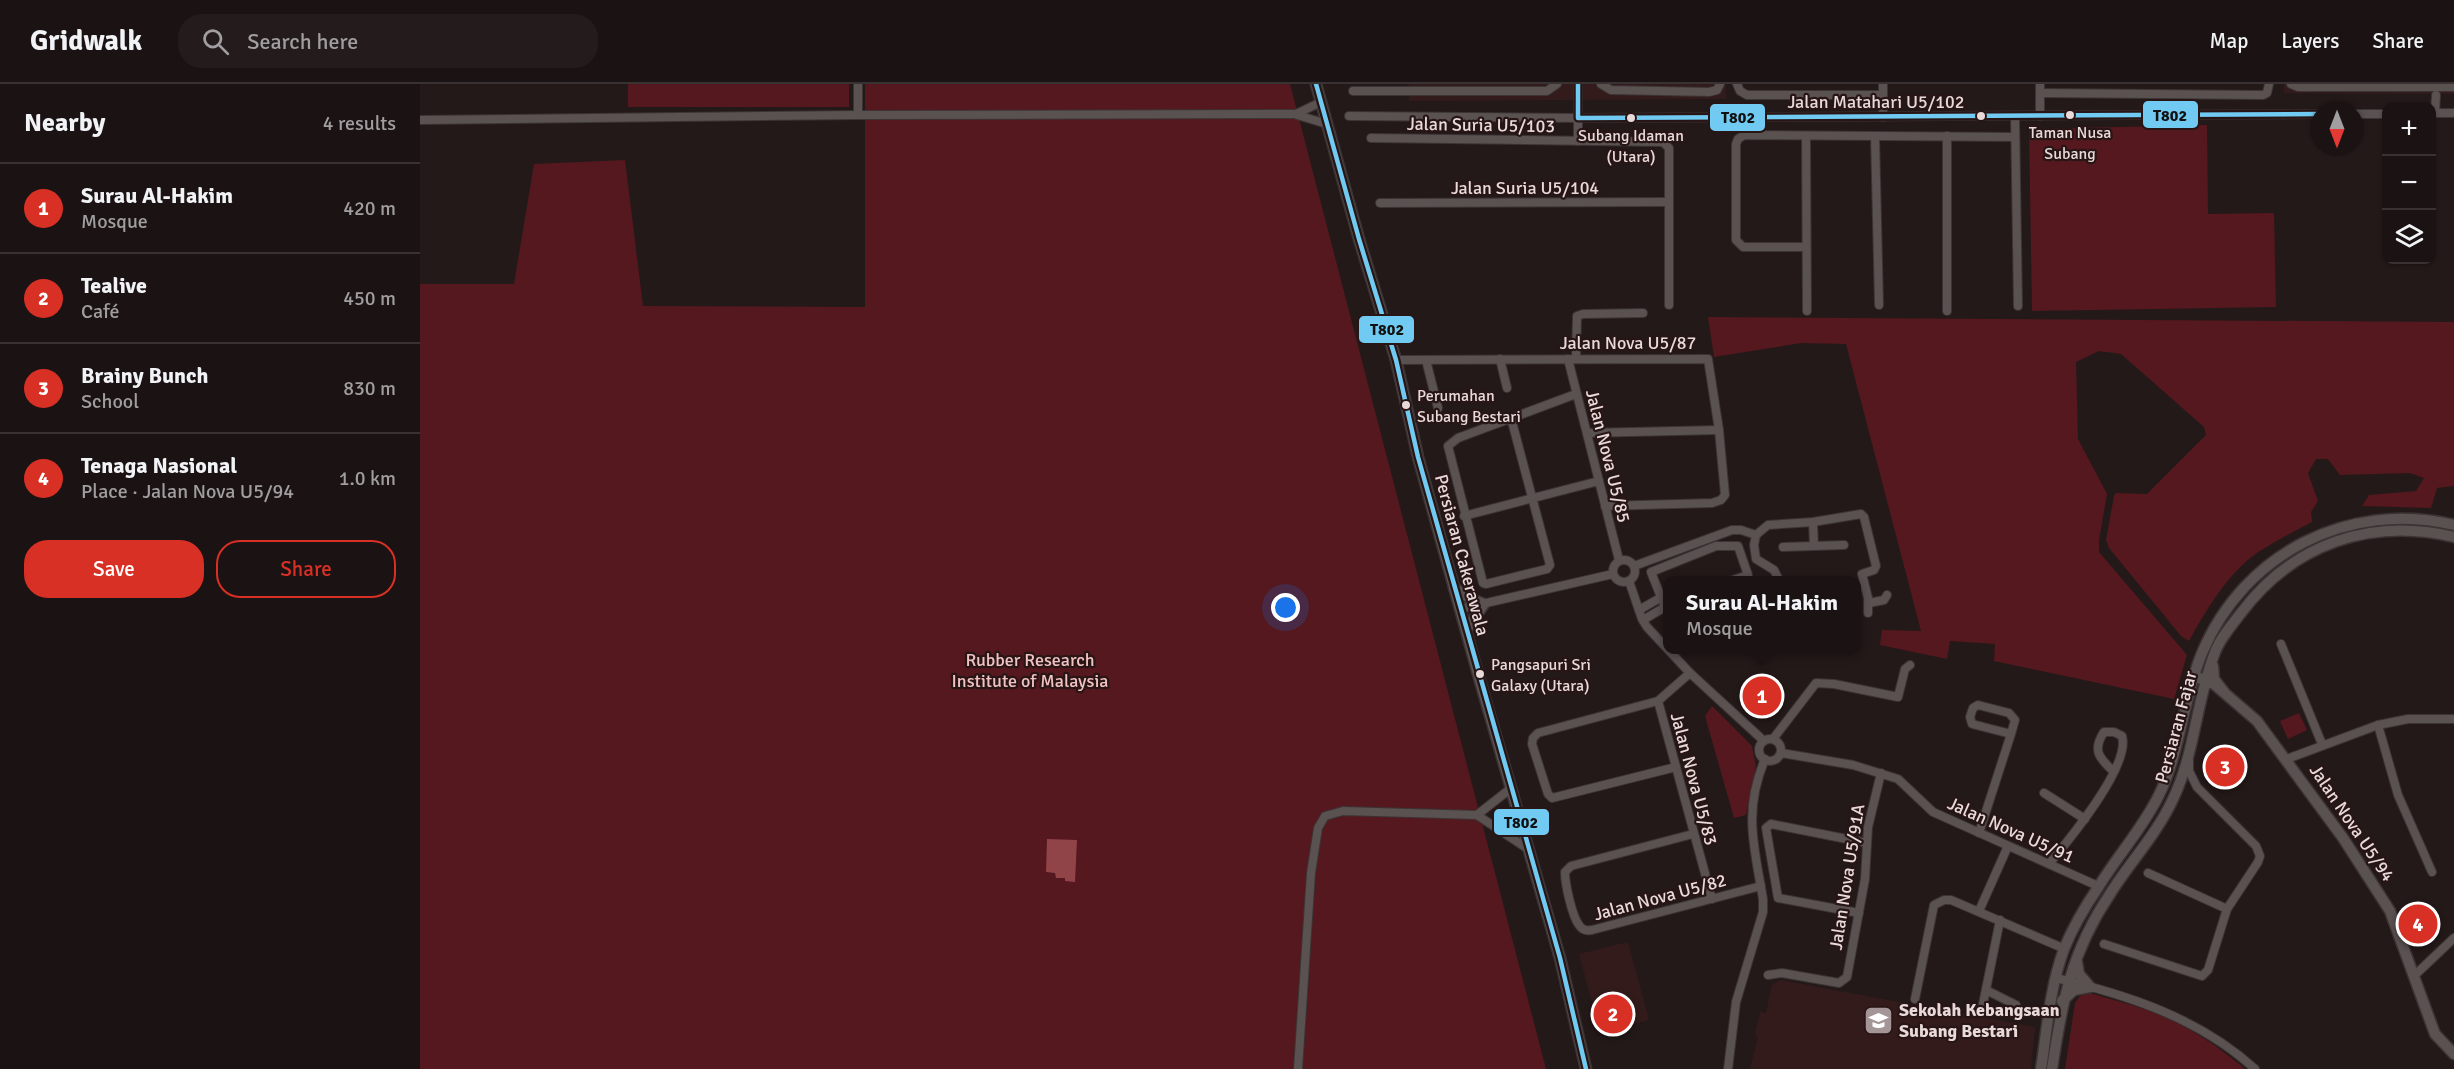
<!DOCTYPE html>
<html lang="en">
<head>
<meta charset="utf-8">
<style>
  :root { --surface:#1b1313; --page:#241c1c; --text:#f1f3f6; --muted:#a09ea0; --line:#393233; --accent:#d93025 }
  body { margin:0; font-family:Signika,sans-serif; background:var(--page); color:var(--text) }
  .controls { position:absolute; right:18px; top:18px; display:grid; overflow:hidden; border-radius:12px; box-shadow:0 2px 4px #0004 }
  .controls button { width:54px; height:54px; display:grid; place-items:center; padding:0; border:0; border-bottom:2px solid var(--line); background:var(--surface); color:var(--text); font:30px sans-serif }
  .compass { position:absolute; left:1890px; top:18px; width:54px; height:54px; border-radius:50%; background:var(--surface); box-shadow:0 2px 4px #0004; rotate:180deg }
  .you { position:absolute; left:866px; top:524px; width:21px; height:21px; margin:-15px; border:4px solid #fff; border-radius:50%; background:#1a73e8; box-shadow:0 0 0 9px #1a73e833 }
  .badge { display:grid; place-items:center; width:39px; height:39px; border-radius:50%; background:var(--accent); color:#fff; font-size:20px; font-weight:700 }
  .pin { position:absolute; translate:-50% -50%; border:3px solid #fff; box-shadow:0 2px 6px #0006 }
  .popup { position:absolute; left:1243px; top:492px; width:198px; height:78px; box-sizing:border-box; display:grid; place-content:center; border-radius:12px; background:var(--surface); filter:drop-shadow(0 2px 4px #0005); font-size:20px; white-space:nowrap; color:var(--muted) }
  .popup b { font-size:22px; color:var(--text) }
  .popup::after { content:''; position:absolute; left:50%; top:100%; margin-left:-12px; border:12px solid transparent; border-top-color:var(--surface) }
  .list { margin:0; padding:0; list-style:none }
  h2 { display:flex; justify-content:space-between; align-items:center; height:78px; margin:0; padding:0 24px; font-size:26px }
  h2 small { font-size:20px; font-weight:400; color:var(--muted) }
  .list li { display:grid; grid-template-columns:39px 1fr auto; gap:18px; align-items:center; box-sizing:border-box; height:90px; padding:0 24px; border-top:2px solid var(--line) }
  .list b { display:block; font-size:22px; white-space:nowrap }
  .list p { margin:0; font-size:20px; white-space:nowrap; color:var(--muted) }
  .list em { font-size:20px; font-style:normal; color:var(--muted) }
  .actions { display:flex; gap:12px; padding:18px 24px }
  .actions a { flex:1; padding:14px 0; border:2px solid var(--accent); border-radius:24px; text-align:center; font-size:21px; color:var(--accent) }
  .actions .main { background:var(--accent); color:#fff }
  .icon { flex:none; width:33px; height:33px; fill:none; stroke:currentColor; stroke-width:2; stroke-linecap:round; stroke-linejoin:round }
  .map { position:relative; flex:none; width:2034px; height:985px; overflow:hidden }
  header { display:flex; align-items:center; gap:36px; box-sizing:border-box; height:84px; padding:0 30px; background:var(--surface); border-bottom:2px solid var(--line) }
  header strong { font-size:28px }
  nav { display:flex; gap:33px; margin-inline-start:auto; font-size:21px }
  .search { width:420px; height:54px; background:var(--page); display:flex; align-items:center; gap:15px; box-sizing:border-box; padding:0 21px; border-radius:24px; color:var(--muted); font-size:22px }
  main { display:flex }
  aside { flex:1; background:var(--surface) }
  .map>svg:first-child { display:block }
</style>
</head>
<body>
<header>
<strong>Gridwalk</strong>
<div class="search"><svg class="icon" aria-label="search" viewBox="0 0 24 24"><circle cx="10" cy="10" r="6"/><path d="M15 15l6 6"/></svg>Search here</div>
<nav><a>Map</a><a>Layers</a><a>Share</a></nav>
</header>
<main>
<aside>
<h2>Nearby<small>4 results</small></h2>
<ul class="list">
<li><span class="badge">1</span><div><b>Surau Al-Hakim</b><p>Mosque</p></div><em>420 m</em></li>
<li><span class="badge">2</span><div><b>Tealive</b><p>Café</p></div><em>450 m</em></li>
<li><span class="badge">3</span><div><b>Brainy Bunch</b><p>School</p></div><em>830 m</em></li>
<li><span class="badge">4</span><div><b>Tenaga Nasional</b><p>Place · Jalan Nova U5/94</p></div><em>1.0 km</em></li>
</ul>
<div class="actions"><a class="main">Save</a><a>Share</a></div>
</aside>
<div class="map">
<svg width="2034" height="985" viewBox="0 0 2034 985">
  <rect width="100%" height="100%" fill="#241919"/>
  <g fill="#331b1b">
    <polygon points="989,0 1306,0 1306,15 989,17"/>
    <polygon points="1864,0 2034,0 2034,10 1864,9"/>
    <polygon points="1208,858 1229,936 1180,949 1159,870"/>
    <polygon points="1360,896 1615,943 1611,985 1330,985 1338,953 1335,952 1340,928 1346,929 1352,901"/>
  </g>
  <g fill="#54181e">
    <rect x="208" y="0" width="221" height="23"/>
    <polygon points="445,0 870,0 1126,985 0,985 0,200 94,200 114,80 205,76 223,222 445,223"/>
    <polygon points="1787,41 1788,130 1854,129 1856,223 1612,227 1609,45"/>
    <path d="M1288 233 2034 238V402L2017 404 2011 424 1942 422 1949 411 1996 407 2004 394 1990 389 1920 391 1908 375H1896L1888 389 1898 417 1891 428 1892 438C1875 447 1857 456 1840 467 1808 488 1787 525 1769 557L1761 552 1689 464 1686 456 1694 412 1696 409 1727 410 1786 351 1784 343 1701 270 1679 267 1656 278 1658 355 1687 410 1679 456V468L1767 571 1754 615 1574 577 1575 560 1530 557 1527 575 1460 561 1462 546 1501 547 1426 260 1381 259 1294 273Z"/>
    <polygon points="1292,622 1332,662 1336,683 1326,731 1314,734 1285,632"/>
    <polygon points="1879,629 1887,646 1868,655 1860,637"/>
    <path d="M1670 909C1692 916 1716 921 1737 930 1769 942 1799 963 1825 985H1645L1655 919 1660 912Z"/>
  </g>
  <polygon fill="#904447" points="627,755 657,756 655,798 645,797 645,794 636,794 635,789 626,788"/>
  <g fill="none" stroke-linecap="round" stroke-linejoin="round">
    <defs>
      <g id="minor">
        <polyline points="438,0 438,31"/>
        <polyline points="1181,0 1191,6 1289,8 1297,6 1300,0"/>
        <polyline points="1317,0 1320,7 1327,11 1463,11"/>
        <polyline points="1463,0 1463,33"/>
        <polyline points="1620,0 1620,32"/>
        <polyline points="1871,0 1878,3 2034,3"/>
        <polyline points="933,7 1127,7 1137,0"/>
        <polyline points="1620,9 1843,11 1847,9 1849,0"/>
        <polyline points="2012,29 2034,29"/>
        <polyline points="2015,29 2016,11"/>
        <polyline points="876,30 901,18"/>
        <polyline points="1935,30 1966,30"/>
        <polyline points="929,32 1158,34 1899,30"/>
        <polyline points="1595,32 1598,222"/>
        <polyline points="0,36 438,31 874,30 907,40"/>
        <polyline points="1386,52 1387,227"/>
        <polyline points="1455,52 1459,221"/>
        <polyline points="951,54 1243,58 1249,64 1249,221"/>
        <polyline points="1158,57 1158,0"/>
        <polyline points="960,119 1249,118"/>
        <polyline points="1386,163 1323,163 1316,156 1316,60 1318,55 1324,51 1595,53"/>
        <polyline points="1527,227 1527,52"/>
        <polyline points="1080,275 1087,304"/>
        <polyline points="1148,275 1199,476"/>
        <polyline points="1156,275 1157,232 1163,230 1223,229"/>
        <polyline points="976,276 1288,275 1299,346 1305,411 1301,416 1292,419 1185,422"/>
        <polyline points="1006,276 1018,324"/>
        <polyline points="1091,334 1130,481 1127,485 1066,500 1063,499 1028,362 1038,354 1156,310"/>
        <polyline points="1167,349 1299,346"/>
        <polyline points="1044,432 1179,397"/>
        <polyline points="1393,438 1394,462"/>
        <polyline points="1363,463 1424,461"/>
        <circle cx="1204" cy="487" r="11"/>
        <polyline points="1214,482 1312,446 1321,446 1336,451"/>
        <polyline points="1359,496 1354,486 1336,475 1334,461 1336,451 1348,441 1393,438 1441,430 1444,433 1456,482 1454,486 1442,490 1448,514 1448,529"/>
        <polyline points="1209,497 1222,535 1227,543 1270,589 1344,657"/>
        <polyline points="1449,519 1464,516 1467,511"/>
        <polyline points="1245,523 1231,488 1296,462 1318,462 1328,491 1313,496"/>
        <polyline points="1040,525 1193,490"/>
        <polyline points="1219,526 1240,514"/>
        <polyline points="1223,536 1247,522"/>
        <polyline points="1861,560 1902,660"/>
        <polyline points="1238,617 1292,815"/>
        <polyline points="1958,641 1978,711 2012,788"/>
        <polyline points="1353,655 1396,599 1414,600 1478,613 1485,585 1490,581"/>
        <circle cx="1350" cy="666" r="11"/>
        <polyline points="1361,669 1433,681 1478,695 1513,728 1678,802"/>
        <polyline points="1867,675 1958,641 1988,635 2034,635"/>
        <polyline points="1256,683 1132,714 1128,710 1112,660 1113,654 1118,649 1238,617 1270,589"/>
        <polyline points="1624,709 1665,735"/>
        <polyline points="1057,731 1090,705"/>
        <polyline points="1559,749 1591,650 1595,636 1589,629 1558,621 1553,624 1550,633 1552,640 1591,650"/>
        <path d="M1273 750 1151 782 1145 788C1145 800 1152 832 1159 841 1162 846 1167 847 1172 846L1341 802"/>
        <path d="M1629 780C1648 757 1711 682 1702 652L1694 648H1684C1672 666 1679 674 1693 687"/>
        <polyline points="1728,789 1807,825"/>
        <polyline points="1559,827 1588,762"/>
        <polyline points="1439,829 1358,814 1346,744 1351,740 1447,759"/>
        <polyline points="1684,860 1782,892 1788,886 1807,825 1838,778 1840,772 1836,762 1777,703 1769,687 1769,677"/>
        <polyline points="1348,891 1362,889 1419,899 1427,893 1445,795 1448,743 1461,689"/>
        <polyline points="1995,891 2034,854"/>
        <path d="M1636 894C1708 911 1779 934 1835 985"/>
        <polyline points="1566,906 1596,921"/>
        <polyline points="1495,915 1514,821 1524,816 1531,816 1645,865"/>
        <polyline points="1562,925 1580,836"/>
        <polyline points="878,985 891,789 898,744 905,732 923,727 1057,731 1108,765"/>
        <path d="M1308 985 1316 918 1343 828V815C1334 762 1323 727 1345 675"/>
      </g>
      <g id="tertiary">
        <polyline points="896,0 939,155 976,276 998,373 1058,590 1140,874 1166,985"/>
        <polyline points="1034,504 1051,515 1064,520 1046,546"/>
        <polyline points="1774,592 1794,600 1837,637 1923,754 1970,827 2015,950 2034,970"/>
      </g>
      <g id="secondary">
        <polyline points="1793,582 1794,595 1804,608"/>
        <polyline points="1657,878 1659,890 1670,903"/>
        <polyline points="1642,917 1654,906 1670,903"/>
        <path d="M1621 985C1627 945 1630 903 1644 865 1653 843 1666 821 1679 802 1698 771 1723 744 1739 711 1761 666 1763 615 1782 569 1824 469 1929 416 2034 441"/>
        <path d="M1632 985C1642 918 1651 868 1690 810 1710 778 1737 750 1753 715 1775 669 1776 618 1794 571 1799 556 1811 542 1821 529 1873 460 1950 433 2034 453"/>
      </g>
    </defs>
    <use href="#minor" stroke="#3c3434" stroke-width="10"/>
    <use href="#tertiary" stroke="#3c3434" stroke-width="13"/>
    <use href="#secondary" stroke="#3c3434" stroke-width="13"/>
    <use href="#minor" stroke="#5a5151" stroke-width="8"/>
    <use href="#tertiary" stroke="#5a5151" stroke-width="10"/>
    <use href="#secondary" stroke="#5a5151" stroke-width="10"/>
    <defs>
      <g id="bus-1">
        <polyline points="896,0 939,155 976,276 998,373 1140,874 1166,985"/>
        <polyline points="1158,0 1158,34 1899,30"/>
      </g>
    </defs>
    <use href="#bus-1" stroke="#281515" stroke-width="9"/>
    <use href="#bus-1" stroke="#71caf2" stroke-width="4.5"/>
  </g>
  <defs>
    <symbol id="school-square" viewBox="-11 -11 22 22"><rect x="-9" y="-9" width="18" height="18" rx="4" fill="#a49696" stroke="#281515"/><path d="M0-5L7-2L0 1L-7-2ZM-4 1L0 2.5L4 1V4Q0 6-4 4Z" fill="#fff"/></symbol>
  </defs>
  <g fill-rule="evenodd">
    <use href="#school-square" x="1442" y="920" width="33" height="33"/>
  </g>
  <g fill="#e9dada" stroke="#281515" stroke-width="2">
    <circle cx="1650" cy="31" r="5"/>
    <circle cx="1561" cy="32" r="5"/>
    <circle cx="1211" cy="34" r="5"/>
    <circle cx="986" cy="321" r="5"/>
    <circle cx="1060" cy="590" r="5"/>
  </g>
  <g text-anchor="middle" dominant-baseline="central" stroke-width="4.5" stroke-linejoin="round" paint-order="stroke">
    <g font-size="16" fill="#e9dada" stroke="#281515">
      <text x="1650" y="49">Taman Nusa<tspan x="1650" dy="21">Subang</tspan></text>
      <text x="1211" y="52">Subang Idaman<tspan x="1211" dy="21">(Utara)</tspan></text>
      <text x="997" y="312" text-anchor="start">Perumahan<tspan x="997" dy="21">Subang Bestari</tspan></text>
      <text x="1071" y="581" text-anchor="start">Pangsapuri Sri<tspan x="1071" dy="21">Galaxy (Utara)</tspan></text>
    </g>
    <g font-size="18" fill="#e9dada" stroke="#281515">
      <text x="1456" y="18">Jalan Matahari U5/102</text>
      <text transform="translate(1061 41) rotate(1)">Jalan Suria U5/103</text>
      <text x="1105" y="104">Jalan Suria U5/104</text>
      <text x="1208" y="259">Jalan Nova U5/87</text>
      <text transform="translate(1188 372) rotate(76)">Jalan Nova U5/85</text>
      <text transform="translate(1042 471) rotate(75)">Persiaran Cakerawala</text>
      <text transform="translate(1756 643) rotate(-75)">Persiaran Fajar</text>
      <text transform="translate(1274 695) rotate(75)">Jalan Nova U5/83</text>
      <text transform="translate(1932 739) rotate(56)">Jalan Nova U5/94</text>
      <text transform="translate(1591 746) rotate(24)">Jalan Nova U5/91</text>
      <text transform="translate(1427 793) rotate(-81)">Jalan Nova U5/91A</text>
      <text transform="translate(1240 813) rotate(-15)">Jalan Nova U5/82</text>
    </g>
    <g font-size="18" fill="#f3c2c2" stroke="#281515">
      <text x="610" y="576">Rubber Research<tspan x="610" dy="21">Institute of Malaysia</tspan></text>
    </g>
    <g font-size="18" font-weight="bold" fill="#e9dada" stroke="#281515" text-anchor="start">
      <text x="1479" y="926">Sekolah Kebangsaan<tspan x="1479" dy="21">Subang Bestari</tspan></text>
    </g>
  </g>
  <g stroke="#281515" stroke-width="2">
    <rect x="1722" y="16" width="57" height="29" rx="6" fill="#71caf2"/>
    <rect x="1289" y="19" width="57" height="29" rx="6" fill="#71caf2"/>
    <rect x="938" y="231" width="57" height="29" rx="6" fill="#71caf2"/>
    <rect x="1073" y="724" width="57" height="28" rx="6" fill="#71caf2"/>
  </g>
  <g font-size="16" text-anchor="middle" font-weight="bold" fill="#111">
    <text x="1750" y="37">T802</text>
    <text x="1318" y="39">T802</text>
    <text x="967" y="251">T802</text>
    <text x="1101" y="744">T802</text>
  </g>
</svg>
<div class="controls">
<button>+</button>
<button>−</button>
<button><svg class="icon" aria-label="layers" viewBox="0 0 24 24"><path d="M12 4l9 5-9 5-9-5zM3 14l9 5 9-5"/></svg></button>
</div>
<svg class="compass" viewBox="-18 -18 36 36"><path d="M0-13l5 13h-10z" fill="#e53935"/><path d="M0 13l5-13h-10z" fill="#a09ea0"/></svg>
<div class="you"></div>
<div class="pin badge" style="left:1342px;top:612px">1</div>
<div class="popup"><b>Surau Al-Hakim</b>Mosque</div>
<div class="pin badge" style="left:1193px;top:930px">2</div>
<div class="pin badge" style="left:1805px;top:683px">3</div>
<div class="pin badge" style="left:1998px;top:840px">4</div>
</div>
</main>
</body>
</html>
